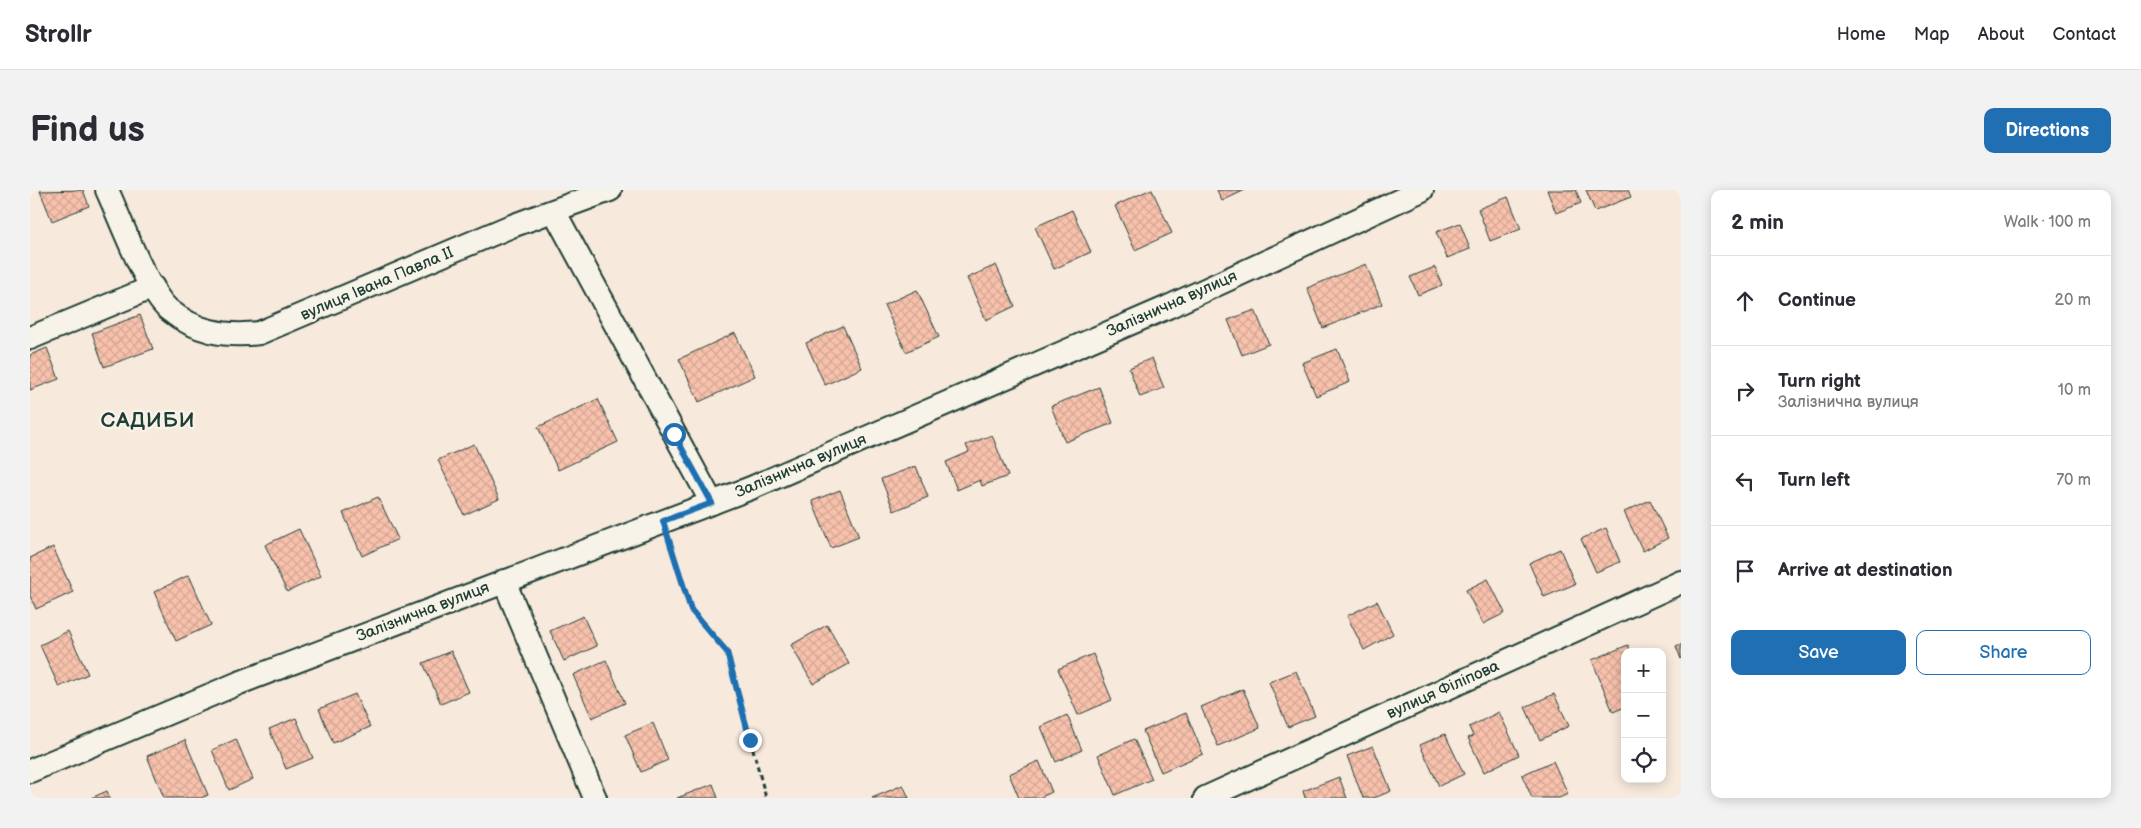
<!DOCTYPE html>
<html lang="en">
<head>
<meta charset="utf-8">
<style>
  :root { --surface:#fff; --page:#f2f2f3; --text:#2b2b33; --muted:#7c7c81; --line:#e1e1e2; --accent:#1f6fb2 }
  body { margin:0; font-family:"Balsamiq Sans",sans-serif; background:var(--page); color:var(--text) }
  .controls { position:absolute; right:15px; bottom:15px; display:grid; overflow:hidden; border-radius:10px; box-shadow:0 2px 12px #0003 }
  .controls button { width:45px; height:45px; display:grid; place-items:center; padding:0; border:0; border-bottom:1px solid var(--line); background:var(--surface); color:var(--text); font:25px sans-serif }
  .stop { position:absolute; width:15px; height:15px; margin:-11px; border:4px solid #1f6fb2; border-radius:50%; background:#fff }
  .stop.end { background:#1f6fb2; border-color:#fff; box-shadow:0 1px 5px #0008 }
  .list { margin:0; padding:0; list-style:none }
  h2 { display:flex; justify-content:space-between; align-items:center; height:65px; margin:0; padding:0 20px; font-size:21px }
  h2 small { font-size:16px; font-weight:400; color:var(--muted) }
  .list li { display:grid; grid-template-columns:32px 1fr auto; gap:15px; align-items:center; box-sizing:border-box; height:90px; padding:0 20px; border-top:1px solid var(--line) }
  .list b { display:block; font-size:19px; white-space:nowrap }
  .list p { margin:0; font-size:16px; white-space:nowrap; color:var(--muted) }
  .list em { font-size:16px; font-style:normal; color:var(--muted) }
  .actions { display:flex; gap:10px; padding:15px 20px }
  .actions a { flex:1; padding:11px 0; border:1px solid var(--accent); border-radius:10px; text-align:center; font-size:18px; color:var(--accent) }
  .actions .main { background:var(--accent); color:#fff }
  .icon { flex:none; width:28px; height:28px; fill:none; stroke:currentColor; stroke-width:2; stroke-linecap:round; stroke-linejoin:round }
  .map { position:relative; flex:none; width:1651px; height:608px; overflow:hidden; border-radius:10px }
  header { display:flex; align-items:center; gap:30px; box-sizing:border-box; height:70px; padding:0 25px; background:var(--surface); border-bottom:1px solid var(--line) }
  header strong { font-size:24px }
  nav { display:flex; gap:28px; margin-inline-start:auto; font-size:18px }
  .intro { display:flex; align-items:center; justify-content:space-between; box-sizing:border-box; height:120px; padding:0 30px }
  h1 { margin:0; font-size:35px }
  .button { padding:12px 22px; border-radius:10px; background:var(--accent); color:#fff; font-size:18px; font-weight:700 }
  main { display:flex; gap:30px; padding:0 30px }
  aside { flex:1; background:var(--surface); border-radius:10px; box-shadow:0 2px 12px #0003 }
  .map>svg:first-child { display:block }
</style>
</head>
<body>
<header>
<strong>Strollr</strong>
<nav><a>Home</a><a>Map</a><a>About</a><a>Contact</a></nav>
</header>
<div class="intro"><h1>Find us</h1><a class="button">Directions</a></div>
<main>
<div class="map">
<svg width="1651" height="608" viewBox="0 0 1651 608">
  <defs>
    <pattern id="building-cross-hatch" width="8" height="8" patternUnits="userSpaceOnUse" patternTransform="scale(1.25)"><rect width="8" height="8" fill="#f8c1ac"/><path d="M0 0l8 8M0 8l8-8" fill="none" stroke="#d4a795"/></pattern>
  </defs>
  <rect width="100%" height="100%" fill="#f7e9dc"/>
  <filter id="ink" filterUnits="userSpaceOnUse"><feTurbulence type="fractalNoise" baseFrequency=".02" numOctaves="2"/><feDisplacementMap in="SourceGraphic" scale="10" xChannelSelector="R" yChannelSelector="G"/><feConvolveMatrix kernelMatrix="1 2 1 2 8 2 1 2 1" color-interpolation-filters="sRGB"/></filter>
  <g filter="url(#ink)">
    <g fill="url(#building-cross-hatch)" stroke="#1f3d34">
      <polygon points="53,0 59,16 22,31 10,1"/>
      <polygon points="1119,0 1122,0 1142,43 1105,60 1085,16"/>
      <polygon points="1187,0 1215,0 1192,11"/>
      <polygon points="1517,0 1546,0 1551,13 1526,23"/>
      <polygon points="1556,0 1598,0 1601,7 1565,21"/>
      <polygon points="1478,7 1491,39 1460,51 1448,19"/>
      <polygon points="1042,20 1061,62 1024,79 1005,37"/>
      <polygon points="1430,33 1440,59 1417,68 1406,42"/>
      <polygon points="1336,74 1352,114 1293,138 1277,98"/>
      <polygon points="966,75 985,116 956,130 937,88"/>
      <polygon points="1405,77 1412,95 1388,105 1380,87"/>
      <polygon points="887,100 909,147 876,162 854,115"/>
      <polygon points="1225,120 1239,154 1212,165 1198,130"/>
      <polygon points="110,125 123,159 74,177 62,143"/>
      <polygon points="813,136 832,178 795,195 776,153"/>
      <polygon points="705,143 725,186 669,212 649,169"/>
      <polygon points="17,158 29,189 0,200 0,165"/>
      <polygon points="1307,159 1320,192 1286,206 1272,173"/>
      <polygon points="1122,168 1134,198 1110,207 1099,178"/>
      <polygon points="1069,197 1083,233 1035,252 1021,216"/>
      <polygon points="568,209 588,252 528,280 508,237"/>
      <polygon points="962,245 978,286 952,296 950,290 927,300 916,272 939,262 936,255"/>
      <polygon points="444,254 469,309 434,325 408,270"/>
      <polygon points="886,276 898,307 864,321 851,289"/>
      <polygon points="810,300 829,347 801,358 782,311"/>
      <polygon points="348,307 368,349 332,366 313,323"/>
      <polygon points="1620,310 1638,348 1613,361 1594,322"/>
      <polygon points="1576,338 1590,372 1566,382 1551,349"/>
      <polygon points="269,339 291,386 257,402 235,355"/>
      <polygon points="23,357 43,402 6,419 0,406 0,368"/>
      <polygon points="1530,359 1545,394 1514,407 1499,373"/>
      <polygon points="159,385 181,435 146,451 124,402"/>
      <polygon points="1458,389 1475,423 1453,434 1436,400"/>
      <polygon points="1347,411 1363,444 1334,460 1317,426"/>
      <polygon points="553,426 567,456 534,471 520,441"/>
      <polygon points="797,435 819,474 783,494 761,455"/>
      <polygon points="38,441 58,484 29,497 10,455"/>
      <polygon points="1651,454 1651,469 1646,456"/>
      <polygon points="1598,455 1601,462 1595,462 1595,517 1583,522 1562,470"/>
      <polygon points="421,461 439,502 411,514 393,473"/>
      <polygon points="1063,464 1082,510 1048,525 1028,479"/>
      <polygon points="576,470 595,513 562,528 543,485"/>
      <polygon points="1266,481 1285,526 1258,537 1239,492"/>
      <polygon points="1213,499 1230,538 1188,556 1171,517"/>
      <polygon points="325,504 340,537 303,553 289,519"/>
      <polygon points="1524,504 1539,536 1510,550 1495,517"/>
      <polygon points="1469,522 1489,565 1454,582 1438,548 1443,546 1439,537"/>
      <polygon points="1156,523 1173,564 1131,582 1113,541"/>
      <polygon points="1037,525 1052,560 1026,572 1011,537"/>
      <polygon points="266,528 283,568 256,579 239,539"/>
      <polygon points="623,533 638,570 611,582 595,545"/>
      <polygon points="1415,544 1434,584 1409,596 1390,555"/>
      <polygon points="206,549 223,589 199,600 182,560"/>
      <polygon points="1104,549 1122,589 1085,605 1068,565"/>
      <polygon points="155,550 178,605 171,608 134,608 117,566"/>
      <polygon points="1343,556 1361,601 1344,608 1333,608 1317,566"/>
      <polygon points="1009,571 1022,602 1009,608 989,608 979,584"/>
      <polygon points="1523,571 1538,604 1529,608 1502,608 1492,585"/>
      <polygon points="1309,587 1317,608 1275,608 1273,601"/>
      <polygon points="683,594 688,608 647,608"/>
      <polygon points="873,595 879,608 842,608"/>
      <polygon points="77,601 80,608 61,608"/>
    </g>
    <g fill="none" stroke-linecap="round" stroke-linejoin="round">
      <defs>
        <g id="minor">
          <path d="M77 0C90 28 117 102 139 120 166 142 195 147 229 143L479 37 580 0"/>
          <polyline points="524,21 682,313"/>
          <polyline points="0,148 123,97"/>
          <polyline points="474,391 565,608"/>
          <polyline points="0,581 209,493 721,298 1138,117 1392,0"/>
          <polyline points="1175,608 1651,392"/>
        </g>
      </defs>
      <use href="#minor" stroke="#1f3d34" stroke-width="26"/>
      <polyline stroke="#1f3d34" stroke-width="3" stroke-dasharray="5 4" stroke-linecap="butt" points="640,353 661,420 697,462 736,608"/>
      <use href="#minor" stroke="#f7f3e8" stroke-width="22"/>
    </g>
  </g>
  <g fill="none" stroke-linecap="round" stroke-linejoin="round" filter="url(#ink)">
    <polyline stroke="#1f6fb2" stroke-width="6" points="644,244 682,313 633,331 661,420 697,462 720,550"/>
  </g>
  <g text-anchor="middle" dominant-baseline="central" stroke-width="5" stroke-linejoin="round" paint-order="stroke">
    <g font-size="16" fill="#1f3d34" stroke="#f7f3e8">
      <text transform="translate(347 94) rotate(-23)">вулиця Івана Павла II</text>
      <text transform="translate(1142 114) rotate(-24)">Залізнична вулиця</text>
      <text transform="translate(771 276) rotate(-23)">Залізнична вулиця</text>
      <text transform="translate(393 422) rotate(-21)">Залізнична вулиця</text>
      <text transform="translate(1413 500) rotate(-24)">вулиця Філіпова</text>
    </g>
    <g font-size="21" font-weight="bold" letter-spacing="1" fill="#1f3d34" stroke="#f7f3e8">
      <text x="118" y="230">САДИБИ</text>
    </g>
  </g>
</svg>
<div class="controls">
<button>+</button>
<button>−</button>
<button><svg class="icon" aria-label="locate" viewBox="0 0 24 24"><circle cx="12" cy="12" r="6"/><path d="M12 2v4M12 18v4M2 12h4M18 12h4"/></svg></button>
</div>
<div class="stop" style="left:644px;top:244px"></div>
<div class="stop end" style="left:720px;top:550px"></div>
</div>
<aside>
<h2>2 min<small>Walk · 100 m</small></h2>
<ul class="list">
<li><svg class="icon" aria-label="ahead" viewBox="0 0 24 24"><path d="M12 20V5M6 11l6-6 6 6"/></svg><div><b>Continue</b></div><em>20 m</em></li>
<li><svg class="icon" aria-label="right" viewBox="0 0 24 24"><path d="M7 20v-9h11M14 6l5 5-5 5"/></svg><div><b>Turn right</b><p>Залізнична вулиця</p></div><em>10 m</em></li>
<li><svg class="icon" aria-label="left" viewBox="0 0 24 24"><path d="M17 20v-9H6M10 6l-5 5 5 5"/></svg><div><b>Turn left</b></div><em>70 m</em></li>
<li><svg class="icon" aria-label="arrive" viewBox="0 0 24 24"><path d="M6 21V4h12l-3 4 3 4H6"/></svg><div><b>Arrive at destination</b></div></li>
</ul>
<div class="actions"><a class="main">Save</a><a>Share</a></div>
</aside>
</main>
</body>
</html>
